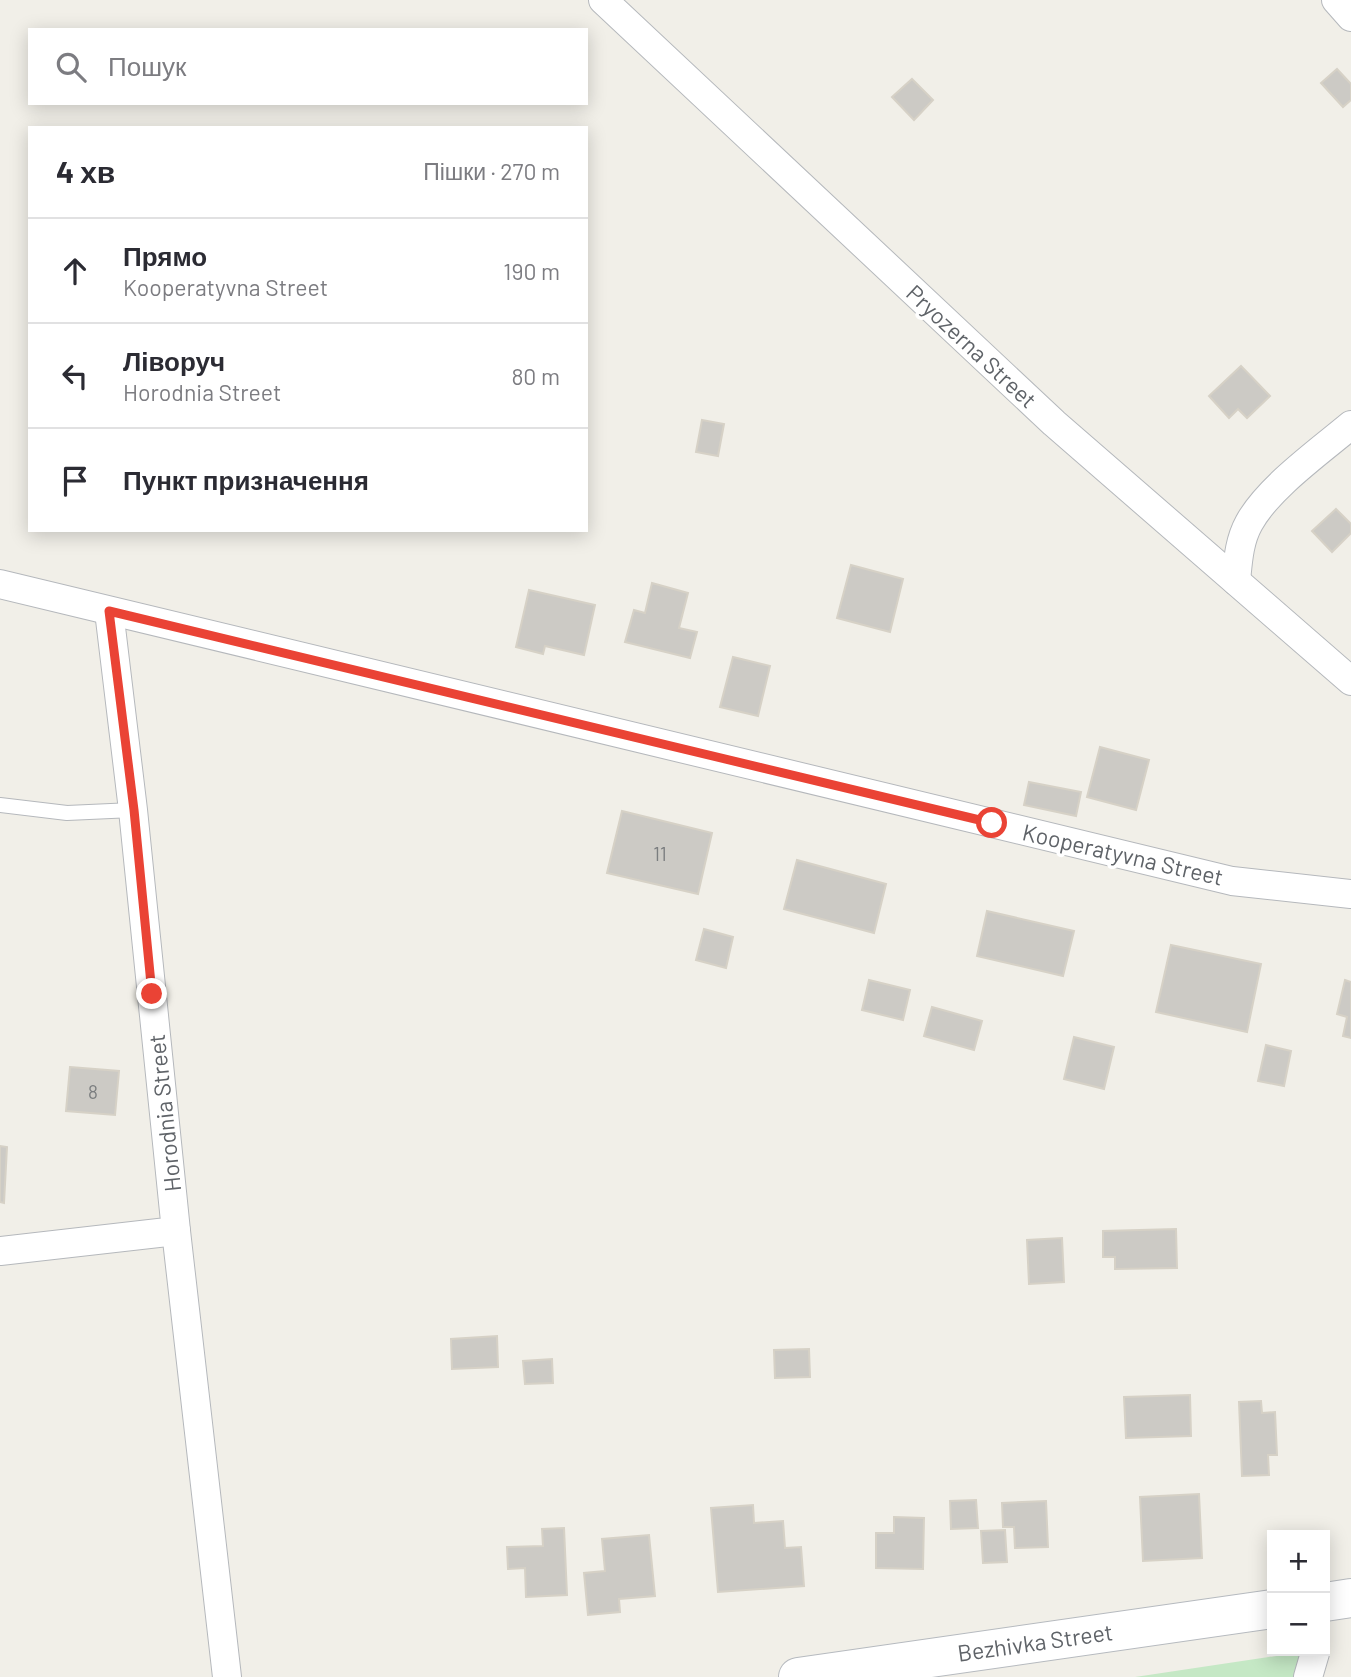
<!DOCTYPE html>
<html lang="uk">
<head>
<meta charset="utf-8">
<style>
  :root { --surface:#fff; --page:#f2f2f3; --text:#2b2b33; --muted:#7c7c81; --line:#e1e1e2 }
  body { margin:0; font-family:Barlow,sans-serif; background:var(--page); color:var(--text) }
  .controls { position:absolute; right:21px; bottom:21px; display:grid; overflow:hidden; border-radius:0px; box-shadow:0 4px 18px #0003 }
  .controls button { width:63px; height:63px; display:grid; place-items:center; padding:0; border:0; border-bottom:2px solid var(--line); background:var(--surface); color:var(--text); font:35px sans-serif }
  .stop { position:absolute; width:21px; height:21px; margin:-16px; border:5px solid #ea4335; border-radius:50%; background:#fff }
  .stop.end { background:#ea4335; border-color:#fff; box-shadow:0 2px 7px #0008 }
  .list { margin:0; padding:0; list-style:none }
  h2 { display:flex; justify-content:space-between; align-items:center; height:91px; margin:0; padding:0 28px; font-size:30px }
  h2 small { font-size:23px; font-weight:400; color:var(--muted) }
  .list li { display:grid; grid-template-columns:46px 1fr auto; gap:21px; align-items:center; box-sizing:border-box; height:105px; padding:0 28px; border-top:2px solid var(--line) }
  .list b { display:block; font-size:26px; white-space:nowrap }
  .list p { margin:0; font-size:23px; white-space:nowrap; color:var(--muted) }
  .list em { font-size:23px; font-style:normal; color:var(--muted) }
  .icon { flex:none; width:38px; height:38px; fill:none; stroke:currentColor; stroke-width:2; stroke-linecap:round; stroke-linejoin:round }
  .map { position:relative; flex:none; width:1351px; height:1677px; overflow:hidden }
  .search { position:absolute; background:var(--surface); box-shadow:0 4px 18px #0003; left:28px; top:28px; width:560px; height:77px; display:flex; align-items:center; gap:18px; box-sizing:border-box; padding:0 24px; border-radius:0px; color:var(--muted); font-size:26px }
  .panel { position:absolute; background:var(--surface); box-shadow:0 4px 18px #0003; left:28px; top:126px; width:560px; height:406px; border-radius:0px }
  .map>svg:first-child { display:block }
</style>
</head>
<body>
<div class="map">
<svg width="1351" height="1677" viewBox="0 0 1351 1677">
  <rect width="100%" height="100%" fill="#f1efe8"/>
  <polygon fill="#c5e8c5" points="1303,1652 1295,1677 1135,1677"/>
  <g fill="#cccac5" stroke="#d6d1c6" stroke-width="2">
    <polygon points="1337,69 1351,84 1351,100 1343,107 1321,83"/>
    <polygon points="912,79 933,100 914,120 892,97"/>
    <polygon points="1241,366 1270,396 1247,418 1238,409 1229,418 1209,396"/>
    <polygon points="702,420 724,424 718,456 696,452"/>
    <polygon points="1336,509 1351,524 1351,533 1332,552 1312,531"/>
    <polygon points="851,565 903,579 890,632 837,618"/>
    <polygon points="652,583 688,593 679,628 697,632 690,658 625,642 634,610 645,613"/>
    <polygon points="529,590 595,605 584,655 545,646 543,654 516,647"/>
    <polygon points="733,657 770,666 758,716 720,707"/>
    <polygon points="1100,747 1149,760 1136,810 1087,797"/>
    <polygon points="1029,782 1081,792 1076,816 1024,805"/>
    <polygon points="622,811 712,833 698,894 607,873"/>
    <polygon points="797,860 886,884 874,933 784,909"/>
    <polygon points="987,911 1074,931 1063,976 977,956"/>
    <polygon points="704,929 733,937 726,968 696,960"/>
    <polygon points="1171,945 1261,964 1247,1032 1156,1012"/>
    <polygon points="869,980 910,990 903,1020 862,1010"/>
    <polygon points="1345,980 1351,982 1351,1038 1343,1036 1347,1017 1337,1014"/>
    <polygon points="932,1007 982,1021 974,1050 924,1036"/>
    <polygon points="1074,1037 1114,1047 1104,1089 1064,1079"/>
    <polygon points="1266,1045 1291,1051 1284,1086 1258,1081"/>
    <polygon points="70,1067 119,1071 115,1115 66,1111"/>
    <polygon points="0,1146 7,1147 4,1203 0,1202"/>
    <polygon points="1176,1229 1177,1268 1115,1269 1115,1257 1103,1257 1103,1231"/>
    <polygon points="1062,1238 1064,1282 1029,1284 1027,1240"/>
    <polygon points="497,1336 498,1367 452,1369 451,1339"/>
    <polygon points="809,1349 810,1377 775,1378 774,1350"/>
    <polygon points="552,1359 553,1383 525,1384 523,1361"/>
    <polygon points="1190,1395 1191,1436 1126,1438 1124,1397"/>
    <polygon points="1261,1401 1262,1413 1275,1412 1277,1455 1268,1455 1269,1475 1242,1476 1239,1402"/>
    <polygon points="1199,1494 1202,1558 1143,1561 1140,1497"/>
    <polygon points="976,1500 978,1528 951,1529 950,1501"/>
    <polygon points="1046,1501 1048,1547 1015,1548 1014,1527 1003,1527 1002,1503"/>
    <polygon points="753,1505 754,1523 783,1521 785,1548 801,1547 804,1586 718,1592 711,1508"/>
    <polygon points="894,1517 924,1518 923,1569 876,1568 876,1533 894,1533"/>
    <polygon points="564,1528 567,1595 526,1597 525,1568 508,1569 507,1547 543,1546 542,1529"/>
    <polygon points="1005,1530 1007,1562 983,1563 981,1531"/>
    <polygon points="649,1535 655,1596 619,1599 620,1612 588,1615 584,1573 605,1571 602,1539"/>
  </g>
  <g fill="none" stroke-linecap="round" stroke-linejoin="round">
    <defs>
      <polyline id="service" points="0,805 67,813 133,810"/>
      <g id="minor">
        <polyline points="603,0 1054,423 1351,681"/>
        <polyline points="1336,0 1351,17"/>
        <path d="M1236 581C1238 561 1239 541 1249 523 1268 488 1320 451 1351 425"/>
        <polyline points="0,584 1232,881 1351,894"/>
        <polyline points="176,1231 227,1677"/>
        <polyline points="0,1251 176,1231 133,810 109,611"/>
        <polyline points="1308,1677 1315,1653"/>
      </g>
      <g id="secondary">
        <polyline points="1325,1602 1351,1598"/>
        <polyline points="798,1677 1272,1609"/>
      </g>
    </defs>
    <use href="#service" stroke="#b5b8bc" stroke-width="16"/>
    <use href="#minor" stroke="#b5b8bc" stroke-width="30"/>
    <use href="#secondary" stroke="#b6babf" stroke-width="40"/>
    <use href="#service" stroke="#fff" stroke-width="14"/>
    <use href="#minor" stroke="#fff" stroke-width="28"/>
    <use href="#secondary" stroke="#fff" stroke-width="38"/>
  </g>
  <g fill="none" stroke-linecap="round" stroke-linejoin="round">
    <polyline stroke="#ea4335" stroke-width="9" points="152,994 134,810 109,611 992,823"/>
  </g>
  <g text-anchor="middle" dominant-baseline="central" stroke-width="7" stroke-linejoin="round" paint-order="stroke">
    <g font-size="19" fill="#7a7d7f">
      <text x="660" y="853">11</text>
      <text x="93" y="1091">8</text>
    </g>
    <g font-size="23" fill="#5f6368" stroke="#fff">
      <text transform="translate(972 346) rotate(43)">Pryozerna Street</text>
      <text transform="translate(1123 854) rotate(13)">Kooperatyvna Street</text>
      <text transform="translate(164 1113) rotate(-96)">Horodnia Street</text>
      <text transform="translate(1035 1642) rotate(-8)">Bezhivka Street</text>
    </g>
  </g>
</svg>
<div class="controls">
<button>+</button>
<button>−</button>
</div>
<div class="stop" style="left:992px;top:823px"></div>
<div class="stop end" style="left:152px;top:994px"></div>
<div class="search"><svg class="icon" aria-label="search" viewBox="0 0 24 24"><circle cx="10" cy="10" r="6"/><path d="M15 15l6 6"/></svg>Пошук</div>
<section class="panel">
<h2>4 хв<small>Пішки · 270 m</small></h2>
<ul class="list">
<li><svg class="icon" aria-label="ahead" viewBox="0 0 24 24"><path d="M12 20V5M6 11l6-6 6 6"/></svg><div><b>Прямо</b><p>Kooperatyvna Street</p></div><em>190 m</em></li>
<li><svg class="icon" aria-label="left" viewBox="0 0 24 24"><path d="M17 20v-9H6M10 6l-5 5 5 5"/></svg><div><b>Ліворуч</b><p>Horodnia Street</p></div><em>80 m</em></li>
<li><svg class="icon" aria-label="arrive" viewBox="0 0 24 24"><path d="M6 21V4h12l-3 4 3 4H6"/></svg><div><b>Пункт призначення</b></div></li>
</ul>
</section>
</div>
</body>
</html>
